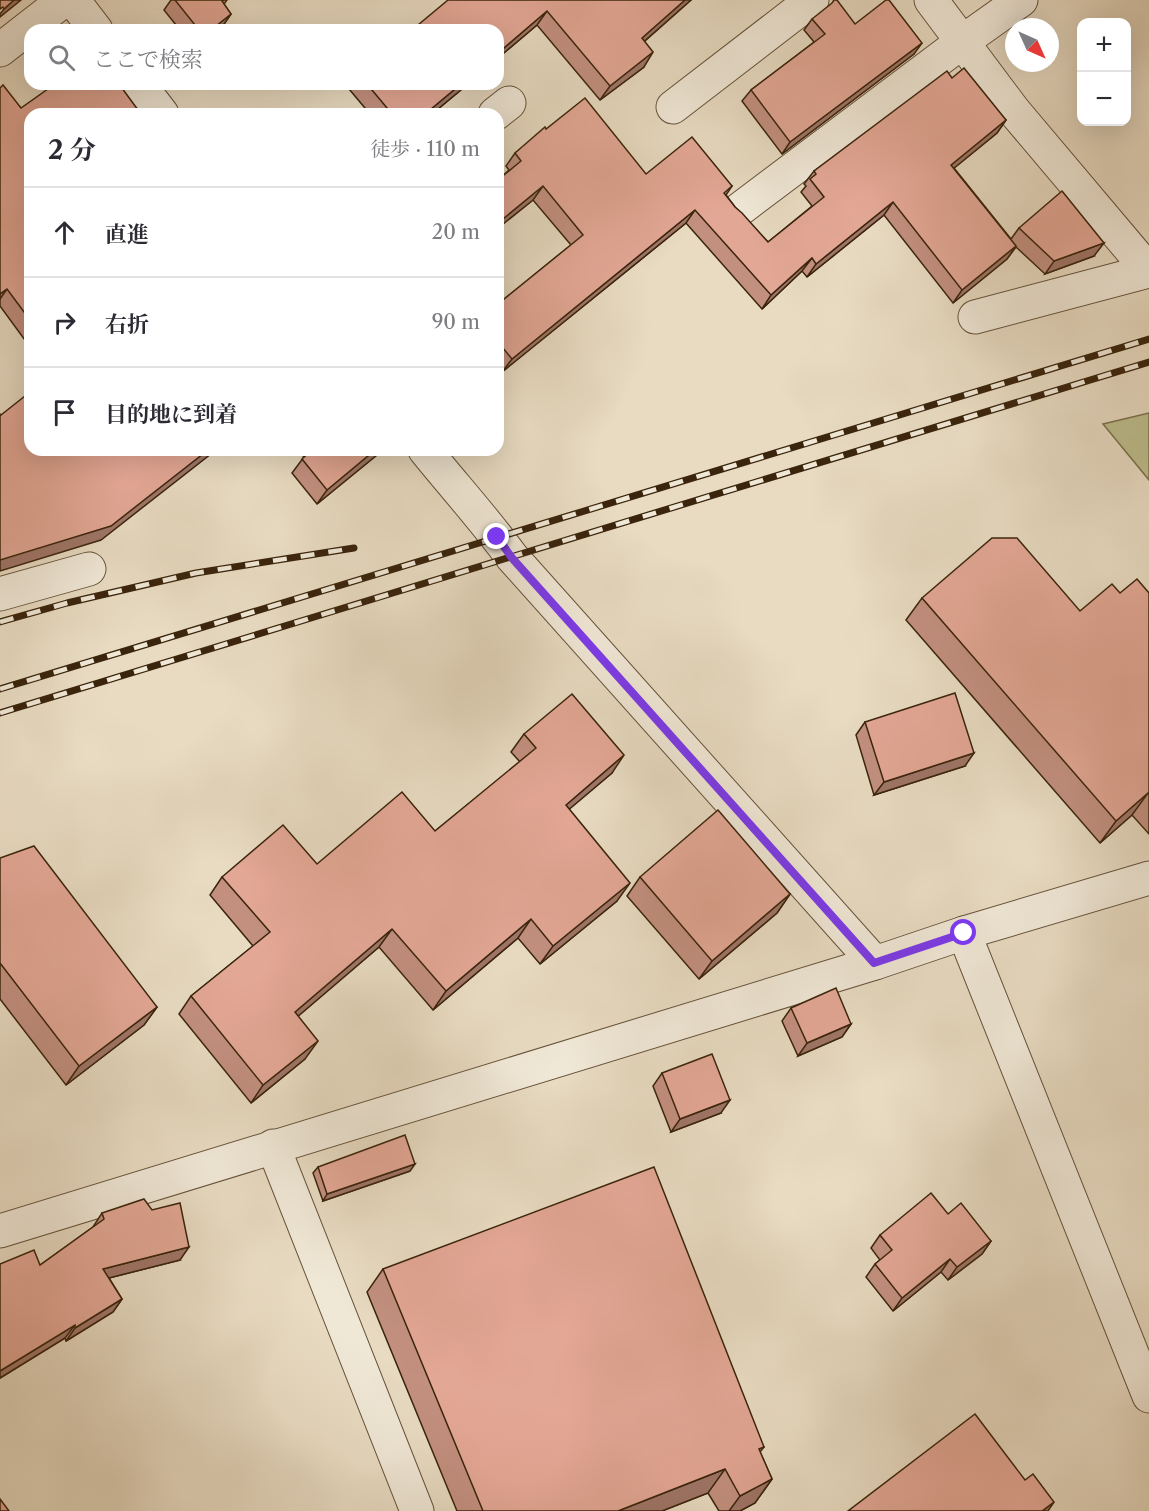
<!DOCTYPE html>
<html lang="ja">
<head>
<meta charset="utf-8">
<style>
  :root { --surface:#fff; --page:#f7f7f7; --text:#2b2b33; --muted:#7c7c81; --line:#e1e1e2 }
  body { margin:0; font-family:"Libre Caslon Text","Noto Serif JP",serif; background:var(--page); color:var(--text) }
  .controls { position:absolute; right:18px; top:18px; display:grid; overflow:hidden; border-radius:12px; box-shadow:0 6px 24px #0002 }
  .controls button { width:54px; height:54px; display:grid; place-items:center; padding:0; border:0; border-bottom:2px solid var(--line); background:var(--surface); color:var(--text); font:30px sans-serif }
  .compass { position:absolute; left:1005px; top:18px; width:54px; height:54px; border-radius:50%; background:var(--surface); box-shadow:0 6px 24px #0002; rotate:135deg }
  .stop { position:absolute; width:18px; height:18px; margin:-14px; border:4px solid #7c3aed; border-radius:50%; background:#fff }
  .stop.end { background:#7c3aed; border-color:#fff; box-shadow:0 2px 6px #0008 }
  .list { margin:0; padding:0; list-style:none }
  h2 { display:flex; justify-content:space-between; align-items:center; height:78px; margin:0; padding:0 24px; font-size:26px }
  h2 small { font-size:20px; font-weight:400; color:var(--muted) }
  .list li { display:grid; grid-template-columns:39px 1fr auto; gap:18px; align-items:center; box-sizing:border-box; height:90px; padding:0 24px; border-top:2px solid var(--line) }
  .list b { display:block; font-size:22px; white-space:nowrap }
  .list em { font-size:20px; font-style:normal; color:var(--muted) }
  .icon { flex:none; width:33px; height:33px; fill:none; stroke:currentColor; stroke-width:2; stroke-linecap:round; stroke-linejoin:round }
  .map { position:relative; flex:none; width:1149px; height:1511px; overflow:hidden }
  .search { position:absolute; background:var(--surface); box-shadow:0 6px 24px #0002; left:24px; top:24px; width:480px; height:66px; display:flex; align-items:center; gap:15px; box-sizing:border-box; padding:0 21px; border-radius:18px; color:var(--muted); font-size:22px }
  .panel { position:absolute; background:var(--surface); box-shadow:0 6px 24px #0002; left:24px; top:108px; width:480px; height:348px; border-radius:18px }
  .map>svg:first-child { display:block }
</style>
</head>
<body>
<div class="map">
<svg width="1149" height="1511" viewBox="0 0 1149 1511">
  <rect width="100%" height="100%" fill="#e8dbc2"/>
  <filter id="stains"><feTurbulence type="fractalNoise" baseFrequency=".00333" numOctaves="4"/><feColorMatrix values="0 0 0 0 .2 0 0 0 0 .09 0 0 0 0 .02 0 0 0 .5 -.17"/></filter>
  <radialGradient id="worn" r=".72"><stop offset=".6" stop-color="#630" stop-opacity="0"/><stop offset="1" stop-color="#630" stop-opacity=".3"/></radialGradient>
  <polygon fill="#bdbe8e" stroke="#7c714d" stroke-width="1.5" points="1149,413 1149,480 1103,424"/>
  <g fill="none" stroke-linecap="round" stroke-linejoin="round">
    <defs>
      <g id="street">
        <polyline points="73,0 96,30"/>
        <polyline points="931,0 1014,111 1149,271"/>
        <polyline points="0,50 64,0"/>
        <polyline points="139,84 162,114"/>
        <polyline points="673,107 812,0"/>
        <polyline points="495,114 509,103"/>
        <polyline points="740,209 962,42 1021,0"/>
        <polyline points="975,317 1149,271"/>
        <path d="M425 450C454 486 485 520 512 557L875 963"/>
        <polyline points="0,594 89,569"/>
        <polyline points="964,933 1149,1396"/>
        <polyline points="273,1146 417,1511"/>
        <polyline points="0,1231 875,963 964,933 1149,878"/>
      </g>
    </defs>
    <use href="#street" stroke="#66523a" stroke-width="35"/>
    <use href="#street" stroke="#f0e8d7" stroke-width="33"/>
    <defs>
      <g id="rail">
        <polyline points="0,622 67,603 196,573 354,548"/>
        <polyline points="0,689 1149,339"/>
        <polyline points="0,713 1149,362"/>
      </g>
    </defs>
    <use href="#rail" stroke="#3a240c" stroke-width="7"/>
    <use href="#rail" stroke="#f0e8d7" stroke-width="4.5" stroke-dasharray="14" stroke-linecap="butt"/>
  </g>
  <g fill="#c39080" stroke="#3a240c" stroke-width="1.5">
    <polygon points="171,0 227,0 224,4 231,14 222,27 219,30 180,30 164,10"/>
    <polygon points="448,0 691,0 645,41 644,67 600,100 537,25 498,58 498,30"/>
    <polygon points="812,19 855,24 914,54 782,154 742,101 751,90 814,42 804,30"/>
    <polygon points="952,78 1006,120 997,133 954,168 1011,239 1019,228 1094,256 1045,274 1016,247 1007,259 953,303 884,215 807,277 802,271 762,309 686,223 502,372 498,367 498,304 571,245 533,200 498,228 498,180 509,170 506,166 515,153 546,129 646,174 732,186 726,195 735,207 768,242 812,206 801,192 806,186 804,184 814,171"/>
    <polygon points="353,84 468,84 432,114 370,114 349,89"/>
    <polygon points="0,88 21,108 30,114 30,347 0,306"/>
    <polygon points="298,450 383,450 317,504 292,473 304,457"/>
    <polygon points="1120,593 1149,593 1149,834 1132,815 1100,843 906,620 922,598 1080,611"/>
    <polygon points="865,722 965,766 874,795 856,735"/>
    <polygon points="524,734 612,773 569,809 617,901 540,964 518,938 433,1010 379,947 298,1016 305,1059 251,1103 179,1014 191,996 253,946 210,895 222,877 317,864 435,831 520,762 511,752"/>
    <polygon points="0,858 157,1007 144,1025 66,1085 0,999"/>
    <polygon points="640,877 790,894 777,913 699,979 627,896"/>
    <polygon points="791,1008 851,1024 842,1037 798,1056 782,1021"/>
    <polygon points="662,1073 721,1113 671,1132 653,1086"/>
    <polygon points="318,1167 410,1171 323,1201 313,1173"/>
    <polygon points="102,1213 180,1260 109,1278 122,1299 113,1312 66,1341 65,1338 0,1378 0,1264 40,1265 93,1227"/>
    <polygon points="948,1214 991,1241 982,1254 948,1280 941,1272 893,1311 866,1277 875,1264 880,1260 871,1248 880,1235"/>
    <polygon points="383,1269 764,1447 760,1452 772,1479 755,1503 740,1511 719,1511 708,1493 662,1511 457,1511 367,1292"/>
  </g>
  <g fill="#9f7568" stroke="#3a240c" stroke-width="1.5">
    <polygon points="14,0 21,0 0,17 0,14 4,9"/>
    <polygon points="685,0 691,0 632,52 642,38"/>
    <polygon points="547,11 537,25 498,58 498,53"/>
    <polygon points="231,14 222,27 219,30 211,30"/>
    <polygon points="922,43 914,54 782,154 790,142"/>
    <polygon points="653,52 644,67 600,100 610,86"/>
    <polygon points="461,84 468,84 432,114 425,114"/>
    <polygon points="1006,120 997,133 942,178 951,165"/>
    <polygon points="543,186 533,200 498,228 498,223"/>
    <polygon points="893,202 884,215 807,277 816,264"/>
    <polygon points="695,210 686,223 502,372 512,359"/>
    <polygon points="1104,243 1094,256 1045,274 1054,261"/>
    <polygon points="1016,246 1007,259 953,303 962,290"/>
    <polygon points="812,258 802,271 762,309 771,295"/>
    <polygon points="7,289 0,299 0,294"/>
    <polygon points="208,450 216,450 101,540 0,571 0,560"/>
    <polygon points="375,450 383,450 317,504 327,490"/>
    <polygon points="974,753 965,766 874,795 884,782"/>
    <polygon points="624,755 612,773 553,823 566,805"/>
    <polygon points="1148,793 1132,815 1100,843 1116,821"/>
    <polygon points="630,883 617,901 540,964 553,946"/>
    <polygon points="790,894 777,913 699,979 712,961"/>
    <polygon points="531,919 518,938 433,1010 446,991"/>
    <polygon points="392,929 379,947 282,1030 295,1012"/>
    <polygon points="157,1007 144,1025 66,1085 79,1066"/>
    <polygon points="851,1024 842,1037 798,1056 807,1043"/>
    <polygon points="318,1041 305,1059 251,1103 263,1085"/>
    <polygon points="730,1100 721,1113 671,1132 680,1119"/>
    <polygon points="415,1164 410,1171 323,1201 327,1194"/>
    <polygon points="991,1241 982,1254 948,1280 957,1267"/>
    <polygon points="189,1247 180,1260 93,1282 103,1269"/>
    <polygon points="950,1259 941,1272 893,1311 902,1298"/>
    <polygon points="122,1299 113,1312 66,1341 75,1328"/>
    <polygon points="75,1325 65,1338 0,1378 0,1371"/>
    <polygon points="725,1469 708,1493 662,1511 618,1511"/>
    <polygon points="772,1479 755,1503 740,1511 729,1511 740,1496"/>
    <polygon points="1054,1502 1048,1511 1042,1511"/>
  </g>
  <g fill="#e3a795" stroke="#3a240c" stroke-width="1.5">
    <polygon points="0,0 14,0 4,9 3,7 0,9"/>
    <polygon points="175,0 224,0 222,1 231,14 211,30 199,30"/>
    <polygon points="448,0 685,0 642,38 653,52 610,86 547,11 498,53 498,30 412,30"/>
    <polygon points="834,0 837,0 855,24 886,0 889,0 922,43 790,142 751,90 825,34 812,19 832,3"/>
    <polygon points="964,68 1006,120 951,165 1016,246 962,290 893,202 816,264 812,258 771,295 695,210 512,359 498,342 498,325 500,324 498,322 498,304 583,235 543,186 498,223 498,180 521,161 515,153 545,127 546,129 585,98 646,174 692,137 732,186 724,193 732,203 735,207 742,213 768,242 824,197 810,179 816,174 814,171 947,71 952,78"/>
    <polygon points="55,84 119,84 141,114 30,114 30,320 7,289 0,294 0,88 3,85 21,108"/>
    <polygon points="367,84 461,84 425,114 392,114"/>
    <polygon points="1062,191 1104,243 1054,261 1019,228"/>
    <polygon points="30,392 30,450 208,450 111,526 0,560 0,414 1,415"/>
    <polygon points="312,450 375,450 327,490 302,459"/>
    <polygon points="992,538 1017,538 1080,611 1112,584 1120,593 1137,579 1149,593 1149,794 1148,793 1116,821 922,598"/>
    <polygon points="955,693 974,753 884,782 865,722"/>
    <polygon points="572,694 624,755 566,805 630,883 553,946 531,919 446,991 392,929 295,1012 318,1041 263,1085 191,996 270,932 222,877 283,825 317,864 402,792 435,831 536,748 524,734"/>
    <polygon points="718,810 790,894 712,961 640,877"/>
    <polygon points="34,846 157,1007 79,1066 0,963 0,858"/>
    <polygon points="836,988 851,1024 807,1043 791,1008"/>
    <polygon points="712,1054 730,1100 680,1119 662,1073"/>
    <polygon points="405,1135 415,1164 327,1194 318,1167"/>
    <polygon points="654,1167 764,1447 759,1449 772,1479 740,1496 725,1469 618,1511 483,1511 383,1269"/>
    <polygon points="931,1193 948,1214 961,1203 991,1241 957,1267 950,1259 902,1298 875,1264 892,1250 880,1235"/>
    <polygon points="144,1199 152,1210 180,1203 189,1247 103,1269 122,1299 75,1328 75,1325 0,1371 0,1264 34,1250 40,1265 104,1219 102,1213"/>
    <polygon points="975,1414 1025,1480 1033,1474 1054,1502 1042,1511 848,1511"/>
    <polygon points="0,1499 9,1511 0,1511"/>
  </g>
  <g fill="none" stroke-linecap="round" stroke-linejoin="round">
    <polyline stroke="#7c3aed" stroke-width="8" points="497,537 512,558 874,963 964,933"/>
  </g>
  <rect width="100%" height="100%" filter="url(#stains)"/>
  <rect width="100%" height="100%" fill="url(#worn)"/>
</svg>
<div class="controls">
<button>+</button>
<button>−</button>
</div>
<svg class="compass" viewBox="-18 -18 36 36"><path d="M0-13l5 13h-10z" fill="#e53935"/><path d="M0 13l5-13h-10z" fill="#7c7c81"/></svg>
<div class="stop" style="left:964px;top:933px"></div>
<div class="stop end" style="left:497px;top:537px"></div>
<div class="search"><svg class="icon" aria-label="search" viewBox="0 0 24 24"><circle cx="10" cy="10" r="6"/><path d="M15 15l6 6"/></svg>ここで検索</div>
<section class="panel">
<h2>2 分<small>徒歩 · 110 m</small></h2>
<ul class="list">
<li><svg class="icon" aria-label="ahead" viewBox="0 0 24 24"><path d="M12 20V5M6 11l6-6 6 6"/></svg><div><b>直進</b></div><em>20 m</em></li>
<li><svg class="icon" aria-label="right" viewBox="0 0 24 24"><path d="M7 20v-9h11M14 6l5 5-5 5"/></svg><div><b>右折</b></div><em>90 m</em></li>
<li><svg class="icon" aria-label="arrive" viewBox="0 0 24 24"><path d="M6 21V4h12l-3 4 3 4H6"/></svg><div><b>目的地に到着</b></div></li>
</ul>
</section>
</div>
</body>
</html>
